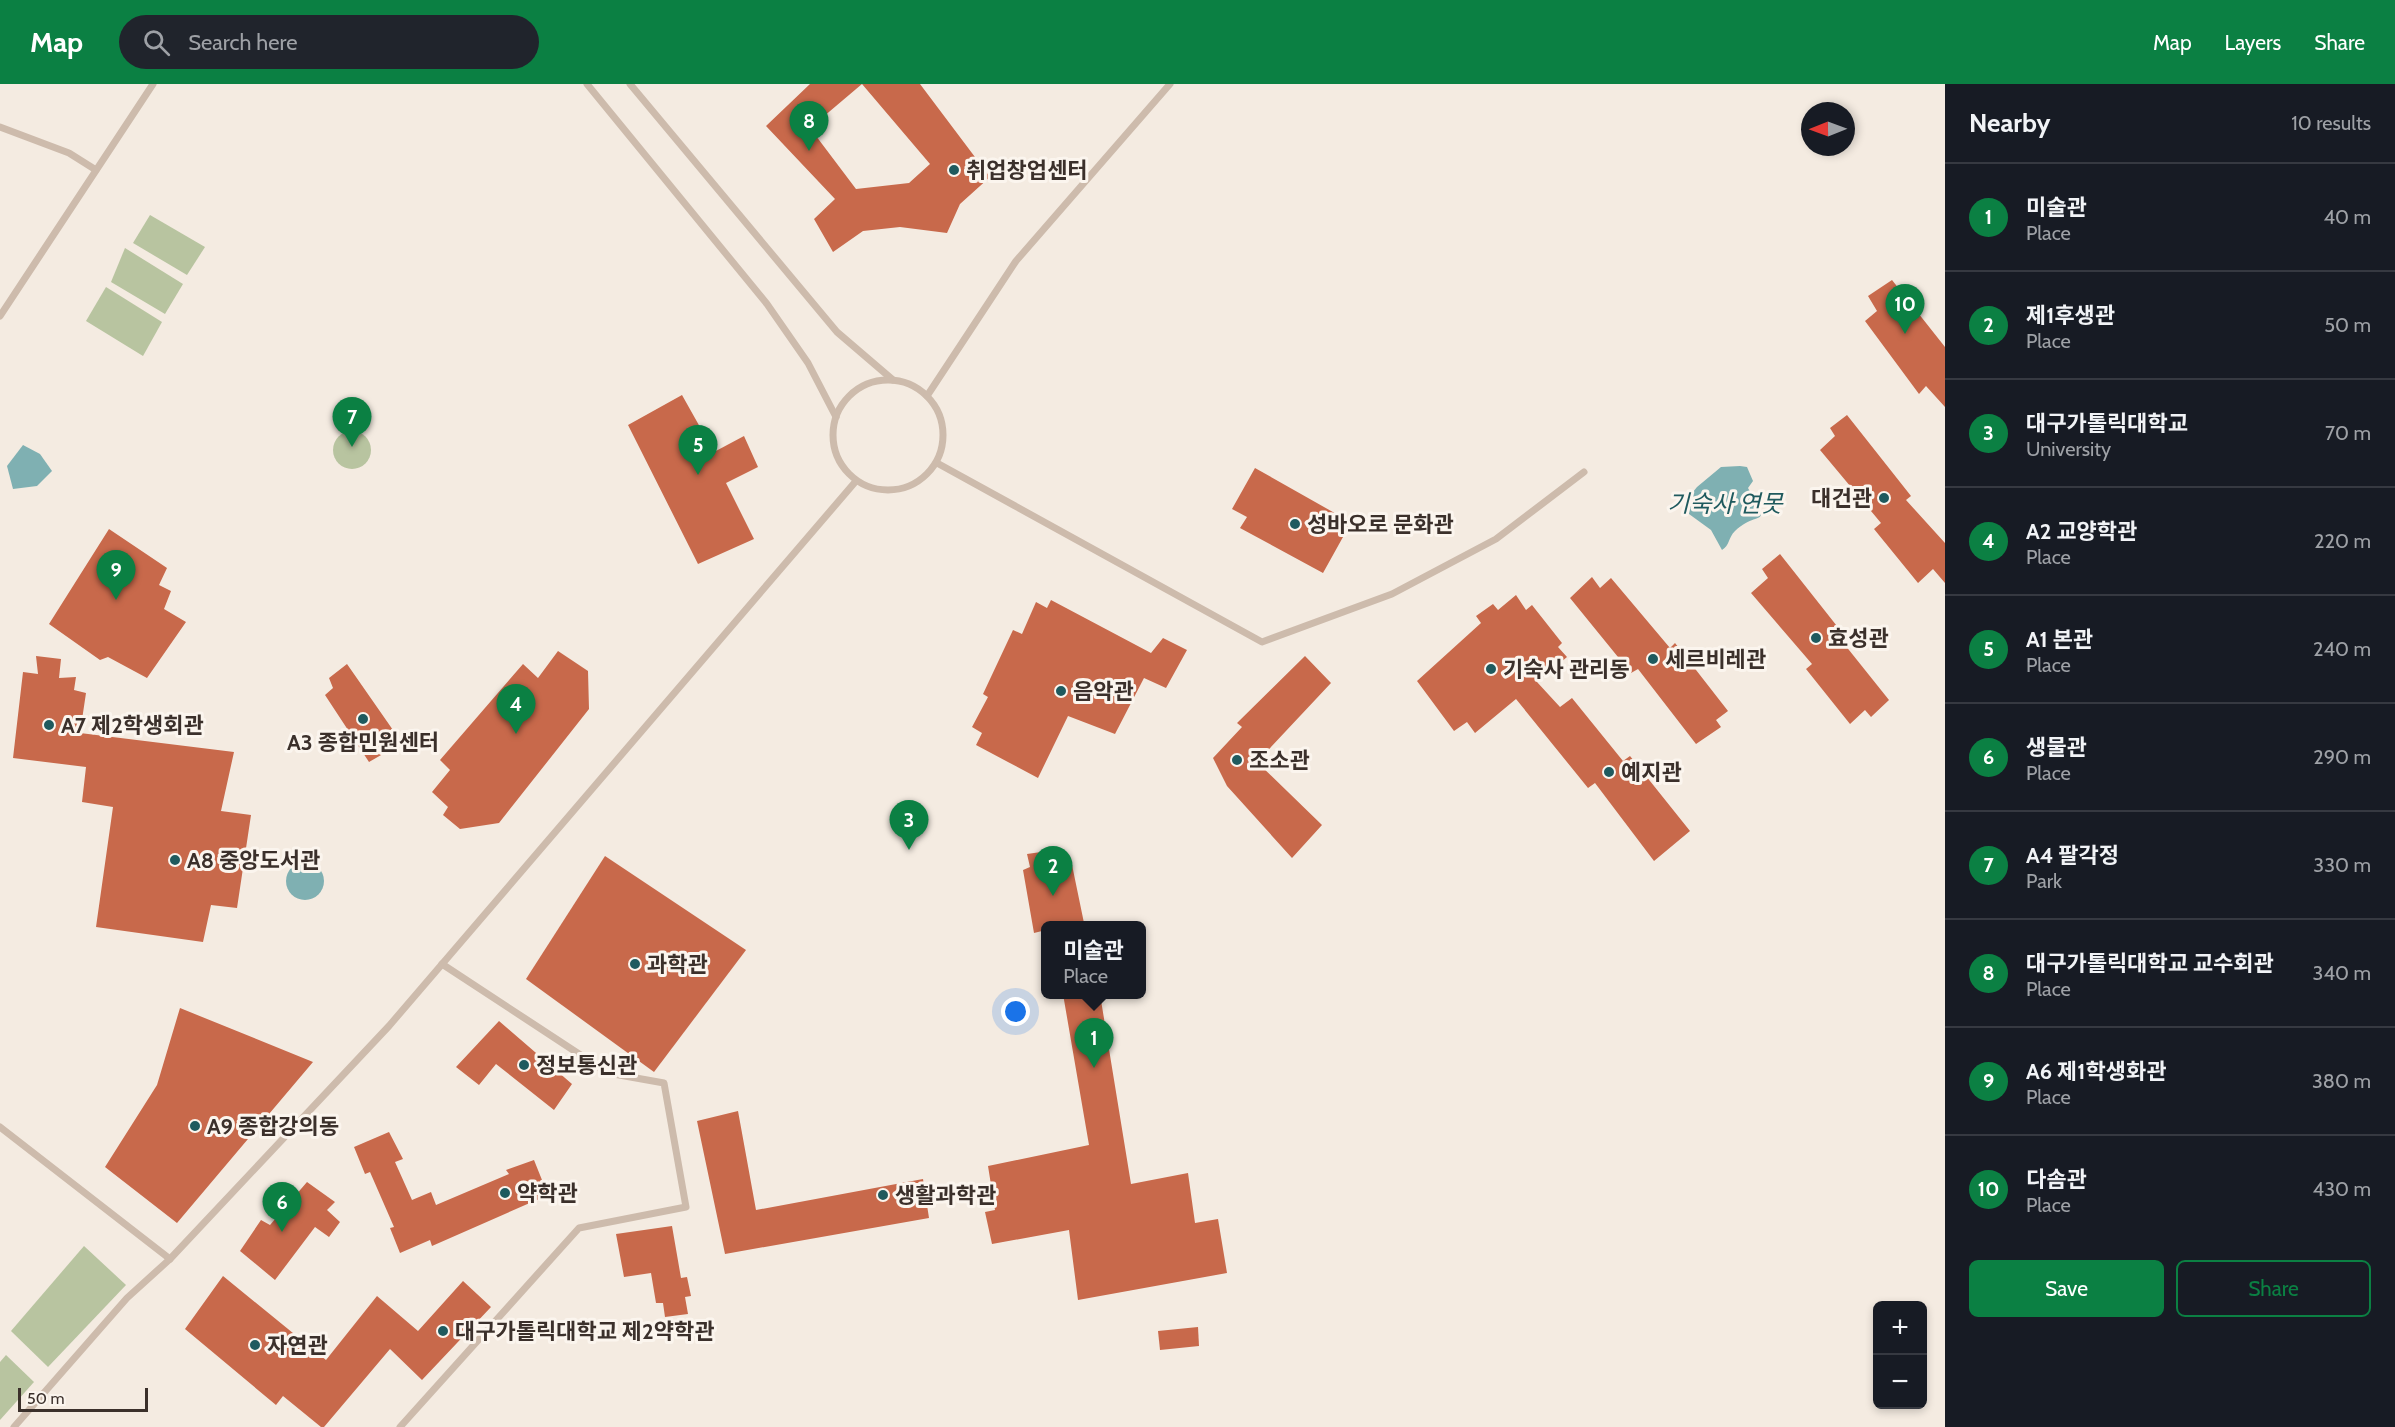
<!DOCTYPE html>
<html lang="en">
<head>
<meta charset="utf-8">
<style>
  :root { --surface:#171b24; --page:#20242c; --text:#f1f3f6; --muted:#9ea1a6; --line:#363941; --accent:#0b8043 }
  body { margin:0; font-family:Cabin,"Noto Sans KR",sans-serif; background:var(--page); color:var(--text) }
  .controls { position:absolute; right:18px; bottom:18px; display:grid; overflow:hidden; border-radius:9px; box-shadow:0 3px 9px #0003 }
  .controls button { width:54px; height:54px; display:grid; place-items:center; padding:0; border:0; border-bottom:2px solid var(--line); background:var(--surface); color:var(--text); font:30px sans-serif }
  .compass { position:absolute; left:1801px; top:18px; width:54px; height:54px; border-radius:50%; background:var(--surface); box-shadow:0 3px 9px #0003; rotate:269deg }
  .scale { position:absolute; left:18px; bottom:15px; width:130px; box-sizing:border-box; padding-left:6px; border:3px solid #3b302b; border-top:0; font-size:16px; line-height:21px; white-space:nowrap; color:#3b302b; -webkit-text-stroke:4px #fbf5ee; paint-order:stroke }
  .you { position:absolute; left:1016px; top:928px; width:21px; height:21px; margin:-15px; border:4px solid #fff; border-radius:50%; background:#1a73e8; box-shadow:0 0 0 9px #1a73e833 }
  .badge { display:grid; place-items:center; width:39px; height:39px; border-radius:50%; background:var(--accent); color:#fff; font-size:20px; font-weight:700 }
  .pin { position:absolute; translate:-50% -50px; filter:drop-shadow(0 2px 3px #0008) }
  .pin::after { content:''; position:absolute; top:32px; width:21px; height:18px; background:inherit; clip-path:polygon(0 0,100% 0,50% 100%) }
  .popup { position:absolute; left:1041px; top:837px; width:105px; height:78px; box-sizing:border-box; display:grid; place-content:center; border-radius:9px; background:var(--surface); filter:drop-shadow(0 2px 4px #0005); font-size:20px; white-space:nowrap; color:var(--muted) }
  .popup b { font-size:22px; color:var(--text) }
  .popup::after { content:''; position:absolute; left:50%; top:100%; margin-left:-12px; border:12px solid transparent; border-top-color:var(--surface) }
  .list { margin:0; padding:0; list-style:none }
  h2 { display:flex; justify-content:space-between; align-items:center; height:78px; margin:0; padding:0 24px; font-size:26px }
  h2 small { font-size:20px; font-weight:400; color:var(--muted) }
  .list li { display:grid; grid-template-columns:39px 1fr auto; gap:18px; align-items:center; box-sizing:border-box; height:108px; padding:0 24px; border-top:2px solid var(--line) }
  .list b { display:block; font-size:22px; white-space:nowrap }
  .list p { margin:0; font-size:20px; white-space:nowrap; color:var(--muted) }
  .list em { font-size:20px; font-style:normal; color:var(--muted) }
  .actions { display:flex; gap:12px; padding:18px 24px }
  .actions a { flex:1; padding:14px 0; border:2px solid var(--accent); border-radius:9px; text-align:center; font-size:21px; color:var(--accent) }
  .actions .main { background:var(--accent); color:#fff }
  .icon { flex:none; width:33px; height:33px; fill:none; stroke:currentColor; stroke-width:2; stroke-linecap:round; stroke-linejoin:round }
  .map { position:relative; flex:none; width:1945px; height:1343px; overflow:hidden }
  header { display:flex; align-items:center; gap:36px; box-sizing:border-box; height:84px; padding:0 30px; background:var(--accent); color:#fff }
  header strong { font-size:28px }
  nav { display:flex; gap:33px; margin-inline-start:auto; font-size:21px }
  .search { width:420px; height:54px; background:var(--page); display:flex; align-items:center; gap:15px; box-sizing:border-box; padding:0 21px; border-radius:33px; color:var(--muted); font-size:22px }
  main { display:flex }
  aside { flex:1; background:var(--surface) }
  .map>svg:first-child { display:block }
</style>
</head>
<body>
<header>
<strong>Map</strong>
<div class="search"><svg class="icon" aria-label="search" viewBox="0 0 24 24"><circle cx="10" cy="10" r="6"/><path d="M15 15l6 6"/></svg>Search here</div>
<nav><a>Map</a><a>Layers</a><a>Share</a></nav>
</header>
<main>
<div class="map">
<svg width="1945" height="1343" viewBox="0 0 1945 1343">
  <rect width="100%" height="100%" fill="#f4ebe1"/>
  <g fill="#b8c4a0">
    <polygon points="150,131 205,163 187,191 133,159"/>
    <polygon points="125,164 183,200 165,230 111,198"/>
    <polygon points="106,203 162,238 143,272 86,237"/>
    <circle cx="352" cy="366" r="19"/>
    <polygon points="84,1162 126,1201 48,1283 11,1247"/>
    <polygon points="6,1271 34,1298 0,1336 0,1278"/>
  </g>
  <g fill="#7fb0b2">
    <polygon points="23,361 40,370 52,387 37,402 13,405 7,382"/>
    <path d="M1740 382 1747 383 1753 397 1748 404C1772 447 1759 424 1735 447 1728 454 1730 461 1722 466L1711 446 1689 430 1687 424 1689 413 1697 403 1721 383Z"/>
    <circle cx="305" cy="797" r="19"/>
  </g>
  <g fill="#c8694b" fill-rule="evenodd">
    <path d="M810 0H920L990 93 960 120 947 149 900 143 863 147 833 168 814 135 835 115 766 42ZM862 0 930 80 909 99 856 105 810 44Z"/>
    <polygon points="1892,196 1945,263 1945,323 1926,302 1919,310 1865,237 1877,227 1868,212"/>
    <polygon points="682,311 714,368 744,352 758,383 726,399 754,455 698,480 628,341"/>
    <polygon points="1847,331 1911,412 1906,416 1945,459 1945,499 1933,485 1918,499 1874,445 1881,439 1820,366 1835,352 1830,344"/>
    <polygon points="1255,384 1347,436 1348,444 1323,489 1240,444 1247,433 1232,425"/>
    <polygon points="109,445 167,484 159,501 171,507 164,525 186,538 147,594 108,573 100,576 49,540"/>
    <polygon points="1780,470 1844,551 1841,556 1889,616 1871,633 1865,626 1850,640 1806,585 1812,580 1751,509 1768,494 1762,485"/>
    <polygon points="1592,493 1600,504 1611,494 1670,564 1675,559 1728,627 1716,636 1721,643 1696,660 1638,585 1631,589 1570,514"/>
    <polygon points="1516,511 1526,526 1532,521 1562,559 1558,563 1567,573 1537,598 1560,623 1572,614 1623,677 1630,672 1690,747 1654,777 1595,699 1588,704 1516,615 1475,649 1467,638 1454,647 1417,597 1481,539 1476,532 1493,520 1498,526"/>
    <polygon points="1051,516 1151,569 1163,554 1187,566 1166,604 1144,594 1115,650 1068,632 1038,694 976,661 982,649 972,643 988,613 983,610 1013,546 1022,550 1036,518 1047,524"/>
    <polygon points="558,567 588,587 589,625 499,739 460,745 443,731 448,723 432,708 450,686 440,676 523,580 538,594"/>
    <polygon points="36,572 61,575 59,594 76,593 74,606 86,609 80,649 234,668 221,727 251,731 237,824 211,821 203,858 96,843 113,723 82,718 86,683 13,674 23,588 38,590"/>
    <polygon points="1305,572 1331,599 1257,678 1322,741 1292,774 1227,702 1213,674 1242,643 1237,639"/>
    <polygon points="347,580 402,659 369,678 325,611 333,604 329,594"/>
    <polygon points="1062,765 1063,777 1071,776 1084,839 1046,842 1046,846 1034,849 1023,786 1030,783 1027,770"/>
    <polygon points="605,772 746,866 654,988 526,895"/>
    <polygon points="1063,910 1100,910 1131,1100 1188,1089 1195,1139 1218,1135 1227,1189 1078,1216 1069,1146 992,1160 985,1128 995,1126 988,1082 1089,1061"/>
    <polygon points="180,924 313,978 177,1139 105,1083 157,1001"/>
    <polygon points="499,937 572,1000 554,1026 496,980 479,1001 456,983"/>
    <polygon points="738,1027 756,1126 923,1095 929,1134 725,1170 697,1037"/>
    <polygon points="389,1048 403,1075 395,1078 412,1116 431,1108 436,1121 509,1090 506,1086 534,1076 548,1111 432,1162 430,1156 400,1169 390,1144 394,1143 370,1088 365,1090 354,1063"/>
    <polygon points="307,1098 335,1118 327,1126 340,1138 329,1153 315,1143 275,1196 240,1167 261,1136 270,1141"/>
    <polygon points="672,1142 681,1194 687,1193 691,1212 685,1213 688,1230 665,1233 663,1219 656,1219 651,1189 624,1193 616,1150"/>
    <polygon points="223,1192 326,1276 377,1212 418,1247 463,1197 491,1223 422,1296 390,1265 324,1343 321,1343 283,1312 276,1321 185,1245"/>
    <polygon points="1198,1243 1199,1262 1160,1266 1158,1247"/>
  </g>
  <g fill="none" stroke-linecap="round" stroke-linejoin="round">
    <g stroke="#cdbbac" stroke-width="7">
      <polyline points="587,0 767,220 808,279 836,333"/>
      <polyline points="630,0 837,248 893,296"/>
      <polyline points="0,43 69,69 96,86"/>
      <polyline points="0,232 153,0"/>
      <circle cx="888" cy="351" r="55"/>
      <polyline points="927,312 1016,177 1170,0"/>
      <polyline points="937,379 1262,558 1392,510 1496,455 1584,388"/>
      <polyline points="0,1043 170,1175"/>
      <polyline points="14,1343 127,1214 170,1175 389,942 856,397"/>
      <polyline points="400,1343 579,1144 686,1123 664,999 608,989 442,880"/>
    </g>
  </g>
  <g fill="#1f5a5e" stroke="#fbf5ee" stroke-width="2">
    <circle cx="954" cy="86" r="6"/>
    <circle cx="1884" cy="414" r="6"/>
    <circle cx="1295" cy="440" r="6"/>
    <circle cx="1816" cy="554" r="6"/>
    <circle cx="1653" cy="575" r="6"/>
    <circle cx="1491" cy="585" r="6"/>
    <circle cx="1061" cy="607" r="6"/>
    <circle cx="363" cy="635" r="6"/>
    <circle cx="49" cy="641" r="6"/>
    <circle cx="1237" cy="676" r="6"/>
    <circle cx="1609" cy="688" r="6"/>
    <circle cx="175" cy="776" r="6"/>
    <circle cx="635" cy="880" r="6"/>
    <circle cx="524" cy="981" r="6"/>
    <circle cx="195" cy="1042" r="6"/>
    <circle cx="505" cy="1109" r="6"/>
    <circle cx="883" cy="1111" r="6"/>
    <circle cx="443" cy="1247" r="6"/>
    <circle cx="255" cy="1261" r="6"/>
  </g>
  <g text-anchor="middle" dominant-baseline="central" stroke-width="6" stroke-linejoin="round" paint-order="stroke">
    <g font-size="22" font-weight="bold" fill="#3b302b" stroke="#fbf5ee" text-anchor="start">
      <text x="966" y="86">취업창업센터</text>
      <text x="1872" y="414" text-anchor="end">대건관</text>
      <text x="1307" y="440">성바오로 문화관</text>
      <text x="1828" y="554">효성관</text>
      <text x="1665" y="575">세르비레관</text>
      <text x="1503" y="585">기숙사 관리동</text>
      <text x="1073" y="607">음악관</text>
      <text x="61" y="641">A7 제2학생회관</text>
      <text x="363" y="658" text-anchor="middle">A3 종합민원센터</text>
      <text x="1249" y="676">조소관</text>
      <text x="1621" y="688">예지관</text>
      <text x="187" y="776">A8 중앙도서관</text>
      <text x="647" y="880">과학관</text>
      <text x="536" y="981">정보통신관</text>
      <text x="207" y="1042">A9 종합강의동</text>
      <text x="517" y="1109">약학관</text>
      <text x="895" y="1111">생활과학관</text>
      <text x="455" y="1247">대구가톨릭대학교 제2약학관</text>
      <text x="267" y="1261">자연관</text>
    </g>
    <g font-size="24" font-style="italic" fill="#1f5a5e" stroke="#fbf5ee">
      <text x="1725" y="419">기숙사 연못</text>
    </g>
  </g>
</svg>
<div class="controls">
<button>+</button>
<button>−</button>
</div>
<svg class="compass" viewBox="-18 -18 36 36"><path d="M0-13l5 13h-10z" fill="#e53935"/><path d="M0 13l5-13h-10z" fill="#9ea1a6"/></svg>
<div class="scale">50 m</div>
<div class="you"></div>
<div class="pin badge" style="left:1094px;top:984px">1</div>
<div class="popup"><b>미술관</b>Place</div>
<div class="pin badge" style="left:1053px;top:812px">2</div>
<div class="pin badge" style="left:909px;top:766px">3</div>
<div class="pin badge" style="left:516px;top:650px">4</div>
<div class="pin badge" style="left:698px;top:391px">5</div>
<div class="pin badge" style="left:282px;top:1148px">6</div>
<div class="pin badge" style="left:352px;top:363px">7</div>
<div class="pin badge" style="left:809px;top:67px">8</div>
<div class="pin badge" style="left:116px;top:516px">9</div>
<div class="pin badge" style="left:1905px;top:250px">10</div>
</div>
<aside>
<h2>Nearby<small>10 results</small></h2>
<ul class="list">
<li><span class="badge">1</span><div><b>미술관</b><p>Place</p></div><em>40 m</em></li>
<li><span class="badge">2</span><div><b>제1후생관</b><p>Place</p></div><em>50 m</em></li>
<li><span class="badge">3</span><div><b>대구가톨릭대학교</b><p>University</p></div><em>70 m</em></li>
<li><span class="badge">4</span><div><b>A2 교양학관</b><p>Place</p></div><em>220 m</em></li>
<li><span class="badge">5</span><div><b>A1 본관</b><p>Place</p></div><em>240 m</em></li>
<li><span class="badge">6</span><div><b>생물관</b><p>Place</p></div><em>290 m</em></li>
<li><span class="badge">7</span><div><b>A4 팔각정</b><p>Park</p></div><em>330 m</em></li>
<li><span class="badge">8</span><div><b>대구가톨릭대학교 교수회관</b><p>Place</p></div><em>340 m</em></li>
<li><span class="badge">9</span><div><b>A6 제1학생화관</b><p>Place</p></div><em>380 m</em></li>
<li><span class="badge">10</span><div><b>다솜관</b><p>Place</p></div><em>430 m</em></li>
</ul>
<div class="actions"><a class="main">Save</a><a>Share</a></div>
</aside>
</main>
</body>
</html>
